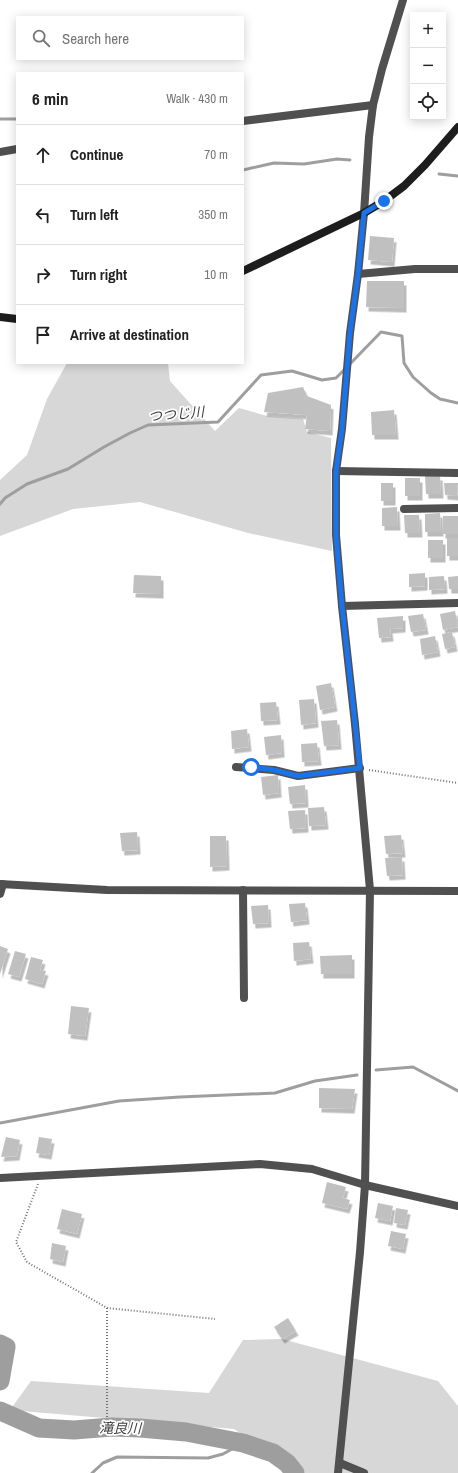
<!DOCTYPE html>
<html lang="en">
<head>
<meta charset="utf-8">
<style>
  :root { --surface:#fff; --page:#f2f2f2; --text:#222; --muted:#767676; --line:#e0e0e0 }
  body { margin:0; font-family:"Archivo Narrow","Noto Sans JP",sans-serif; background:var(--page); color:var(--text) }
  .controls { position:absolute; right:12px; top:12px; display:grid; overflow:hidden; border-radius:0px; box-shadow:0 2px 10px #0003 }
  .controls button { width:36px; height:36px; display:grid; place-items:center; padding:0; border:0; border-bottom:1px solid var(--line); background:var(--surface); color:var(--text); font:20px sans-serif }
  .stop { position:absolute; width:12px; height:12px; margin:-9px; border:3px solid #1a73e8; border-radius:50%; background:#fff }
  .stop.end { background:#1a73e8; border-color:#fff; box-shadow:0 1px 4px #0008 }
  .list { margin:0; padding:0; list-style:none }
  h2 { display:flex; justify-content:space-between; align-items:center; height:52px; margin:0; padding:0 16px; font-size:17px }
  h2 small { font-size:13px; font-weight:400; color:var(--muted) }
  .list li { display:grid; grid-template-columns:26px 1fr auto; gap:12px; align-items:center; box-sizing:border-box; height:60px; padding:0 16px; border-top:1px solid var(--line) }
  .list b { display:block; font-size:15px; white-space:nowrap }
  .list em { font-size:13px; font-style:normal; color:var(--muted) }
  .icon { flex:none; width:22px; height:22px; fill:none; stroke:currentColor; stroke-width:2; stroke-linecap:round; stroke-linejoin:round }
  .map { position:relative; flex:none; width:458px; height:1473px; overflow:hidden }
  .search { position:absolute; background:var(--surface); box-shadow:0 2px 10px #0003; left:16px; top:16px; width:228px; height:44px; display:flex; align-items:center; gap:10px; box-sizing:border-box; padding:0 14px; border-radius:0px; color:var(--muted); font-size:15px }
  .panel { position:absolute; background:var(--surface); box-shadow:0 2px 10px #0003; left:16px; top:72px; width:228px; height:292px; border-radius:0px }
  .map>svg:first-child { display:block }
</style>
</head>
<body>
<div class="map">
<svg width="458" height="1473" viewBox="0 0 458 1473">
  <defs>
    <filter id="shadow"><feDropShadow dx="2.5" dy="4.5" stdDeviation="0" flood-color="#0004"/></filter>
  </defs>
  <rect width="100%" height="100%" fill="#fff"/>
  <g fill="#d7d7d7">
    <polygon points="67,363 168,363 170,381 215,431 239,408 267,416 303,419 307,432 331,438 332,551 248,533 140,502 73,509 0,536 0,480 27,455 47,399"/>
    <polygon points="282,1339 438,1381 458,1406 458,1473 305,1473 292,1469 234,1429 10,1410 31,1381 209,1393 243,1340"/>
  </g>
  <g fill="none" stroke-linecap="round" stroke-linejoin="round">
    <g stroke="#9e9e9e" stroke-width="3">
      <polyline points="0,119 17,119"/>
      <polyline points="243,170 274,163 304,164 337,159 350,160"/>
      <polyline points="439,174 458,176"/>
      <polyline points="349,365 381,332 402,336 404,363 413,377 431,393 440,399 458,403"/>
      <polyline points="0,504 5,498 27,484 68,469 104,447 130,433 148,425 218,422 261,375 292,371 322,380 336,378 345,369"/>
      <polyline points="376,1070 413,1067 458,1091"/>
      <polyline points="0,1123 119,1101 180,1097 275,1093 315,1081 357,1075"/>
      <polyline points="92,1473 103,1463 117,1457 208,1458 223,1454 243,1443"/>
    </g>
    <g stroke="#9e9e9e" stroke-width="19">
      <polyline points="0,1344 6,1347 0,1381"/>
      <polyline points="0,1411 39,1428 74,1430 112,1427 140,1428 186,1432 243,1443 273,1453 287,1463 295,1473"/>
    </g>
  </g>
  <g fill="#c0c0c0" filter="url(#shadow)">
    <polygon points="370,236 394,238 392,262 368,260"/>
    <polygon points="367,281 404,281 404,308 366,307"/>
    <polygon points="303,387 307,396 331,405 330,431 305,429 307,415 264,412 268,393"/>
    <polygon points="394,410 396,435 372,435 371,412"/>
    <polygon points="425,476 440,476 441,494 426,494"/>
    <rect x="405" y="478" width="15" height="18"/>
    <rect x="381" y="483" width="12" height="18"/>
    <polygon points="444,483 458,483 457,496 445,495"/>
    <polygon points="397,507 398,526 382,526 382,508"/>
    <polygon points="440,513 441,532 425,532 425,514"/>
    <polygon points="404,515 419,515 420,533 405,533"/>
    <rect x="443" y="516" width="15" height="18"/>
    <rect x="447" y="538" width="11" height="18"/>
    <rect x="428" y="540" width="15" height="18"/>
    <polygon points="425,573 425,586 409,587 409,574"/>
    <polygon points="134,575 161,576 161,594 133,593"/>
    <polygon points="444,576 445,589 429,590 429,577"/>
    <polygon points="458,576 458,589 449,589 448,577"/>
    <polygon points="455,611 458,627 443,630 440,614"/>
    <polygon points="423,614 426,630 411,632 408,616"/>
    <polygon points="403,616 403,628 390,629 391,637 379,638 377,618"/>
    <polygon points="452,632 455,647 445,649 442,634"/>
    <polygon points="435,636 438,652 422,655 420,639"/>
    <polygon points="331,683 335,707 320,710 316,686"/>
    <polygon points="314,699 316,723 301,725 299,700"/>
    <polygon points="276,702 278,720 261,721 260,703"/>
    <polygon points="337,720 339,745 324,746 321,721"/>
    <polygon points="247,729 249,747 232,749 231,731"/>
    <polygon points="281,735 282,753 266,755 264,737"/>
    <polygon points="317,743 319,761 302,762 301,744"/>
    <polygon points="278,775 279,793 263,795 261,777"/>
    <polygon points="305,785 306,803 290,804 288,787"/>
    <polygon points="324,807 326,825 309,826 308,808"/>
    <polygon points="305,810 306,828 290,829 288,811"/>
    <polygon points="137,832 138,850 122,851 120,833"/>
    <polygon points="401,835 403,853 386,854 384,836"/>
    <polygon points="210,836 226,836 227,866 210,867"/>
    <polygon points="402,857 403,875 387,876 385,858"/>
    <polygon points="305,903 307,920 291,922 289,904"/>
    <polygon points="268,905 269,923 253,924 251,906"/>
    <polygon points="309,942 311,959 294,961 293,943"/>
    <polygon points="0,946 8,949 0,974"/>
    <polygon points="15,951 26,954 19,977 8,974"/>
    <polygon points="352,955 352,974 321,974 320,956"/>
    <polygon points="31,957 43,960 40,970 46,971 42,984 25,979"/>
    <polygon points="71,1006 89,1008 85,1036 68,1034"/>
    <polygon points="319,1088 355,1089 352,1109 319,1108"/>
    <polygon points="6,1137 20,1140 17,1156 1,1157"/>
    <polygon points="39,1137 52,1139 49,1155 36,1153"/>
    <polygon points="327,1182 346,1187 343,1198 350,1200 347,1209 322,1203"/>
    <polygon points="378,1203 393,1206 390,1221 375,1218"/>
    <polygon points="396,1208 408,1210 405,1225 394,1223"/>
    <polygon points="62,1209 82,1214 77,1234 57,1229"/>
    <polygon points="391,1231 406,1234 403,1249 388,1246"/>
    <polygon points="52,1243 66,1246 63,1262 50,1259"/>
    <polygon points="288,1318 296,1331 282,1339 274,1327"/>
  </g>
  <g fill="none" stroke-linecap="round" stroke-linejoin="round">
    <g stroke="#727272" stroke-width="2" stroke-dasharray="1 2" stroke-linecap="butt">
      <polyline points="369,770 458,783"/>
      <polyline points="38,1184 16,1242 27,1262 107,1308 215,1319"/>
      <polyline points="107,1308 107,1419"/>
    </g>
    <g stroke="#505050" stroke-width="8">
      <polyline points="243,121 373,105"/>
      <polyline points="0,152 17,149"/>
      <polyline points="358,274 415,269 458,269"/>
      <polyline points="336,471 458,473"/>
      <polyline points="404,509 458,508"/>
      <polyline points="342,606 458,603"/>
      <polyline points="355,724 342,606 336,535 336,471 342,429 350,333 358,274 364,213 369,137 373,105 382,69 403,0"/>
      <polyline points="236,767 274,770 298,776 360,768"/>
      <polyline points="0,884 107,890 458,891"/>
      <polyline points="243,890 244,998"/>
      <polyline points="0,894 3,884"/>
      <polyline points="0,1178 260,1164 312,1169 365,1185 458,1206"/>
      <polyline points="340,1463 364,1473"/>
      <polyline points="338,1473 360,1252 365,1185"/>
    </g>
    <polyline stroke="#505050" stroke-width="8" points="355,724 370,890 365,1185"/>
    <g stroke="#1d1d1d" stroke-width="8">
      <polyline points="243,271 364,213 384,201 404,186 425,165 458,127"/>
      <polyline points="0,317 17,319"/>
    </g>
  </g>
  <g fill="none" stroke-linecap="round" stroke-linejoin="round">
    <polyline stroke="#1a73e8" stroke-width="5" points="251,767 274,770 298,776 360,768 342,606 336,535 336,471 342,429 350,333 358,274 364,213 384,201"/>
  </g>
  <g text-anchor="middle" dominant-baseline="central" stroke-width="3.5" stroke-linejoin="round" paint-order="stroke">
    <g font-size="14" font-style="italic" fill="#3f3f3f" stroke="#fff">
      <text transform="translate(176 414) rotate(-5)">つつじ川</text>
      <text transform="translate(120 1428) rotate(1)">滝良川</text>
    </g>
  </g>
</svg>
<div class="controls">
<button>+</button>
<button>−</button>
<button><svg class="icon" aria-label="locate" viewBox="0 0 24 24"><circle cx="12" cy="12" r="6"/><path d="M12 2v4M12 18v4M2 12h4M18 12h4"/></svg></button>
</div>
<div class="stop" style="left:251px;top:767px"></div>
<div class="stop end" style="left:384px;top:201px"></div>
<div class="search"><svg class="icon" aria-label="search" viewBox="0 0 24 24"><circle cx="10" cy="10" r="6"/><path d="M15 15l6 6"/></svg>Search here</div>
<section class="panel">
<h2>6 min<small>Walk · 430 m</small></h2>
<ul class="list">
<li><svg class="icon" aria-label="ahead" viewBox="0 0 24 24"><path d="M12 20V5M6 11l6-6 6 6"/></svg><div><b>Continue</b></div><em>70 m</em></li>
<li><svg class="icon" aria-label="left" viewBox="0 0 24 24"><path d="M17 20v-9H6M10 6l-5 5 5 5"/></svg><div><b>Turn left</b></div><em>350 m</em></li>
<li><svg class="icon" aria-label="right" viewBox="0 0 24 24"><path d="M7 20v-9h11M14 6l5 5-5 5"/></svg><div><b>Turn right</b></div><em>10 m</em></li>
<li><svg class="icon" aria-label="arrive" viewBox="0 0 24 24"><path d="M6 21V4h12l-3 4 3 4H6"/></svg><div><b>Arrive at destination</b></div></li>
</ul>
</section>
</div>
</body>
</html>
